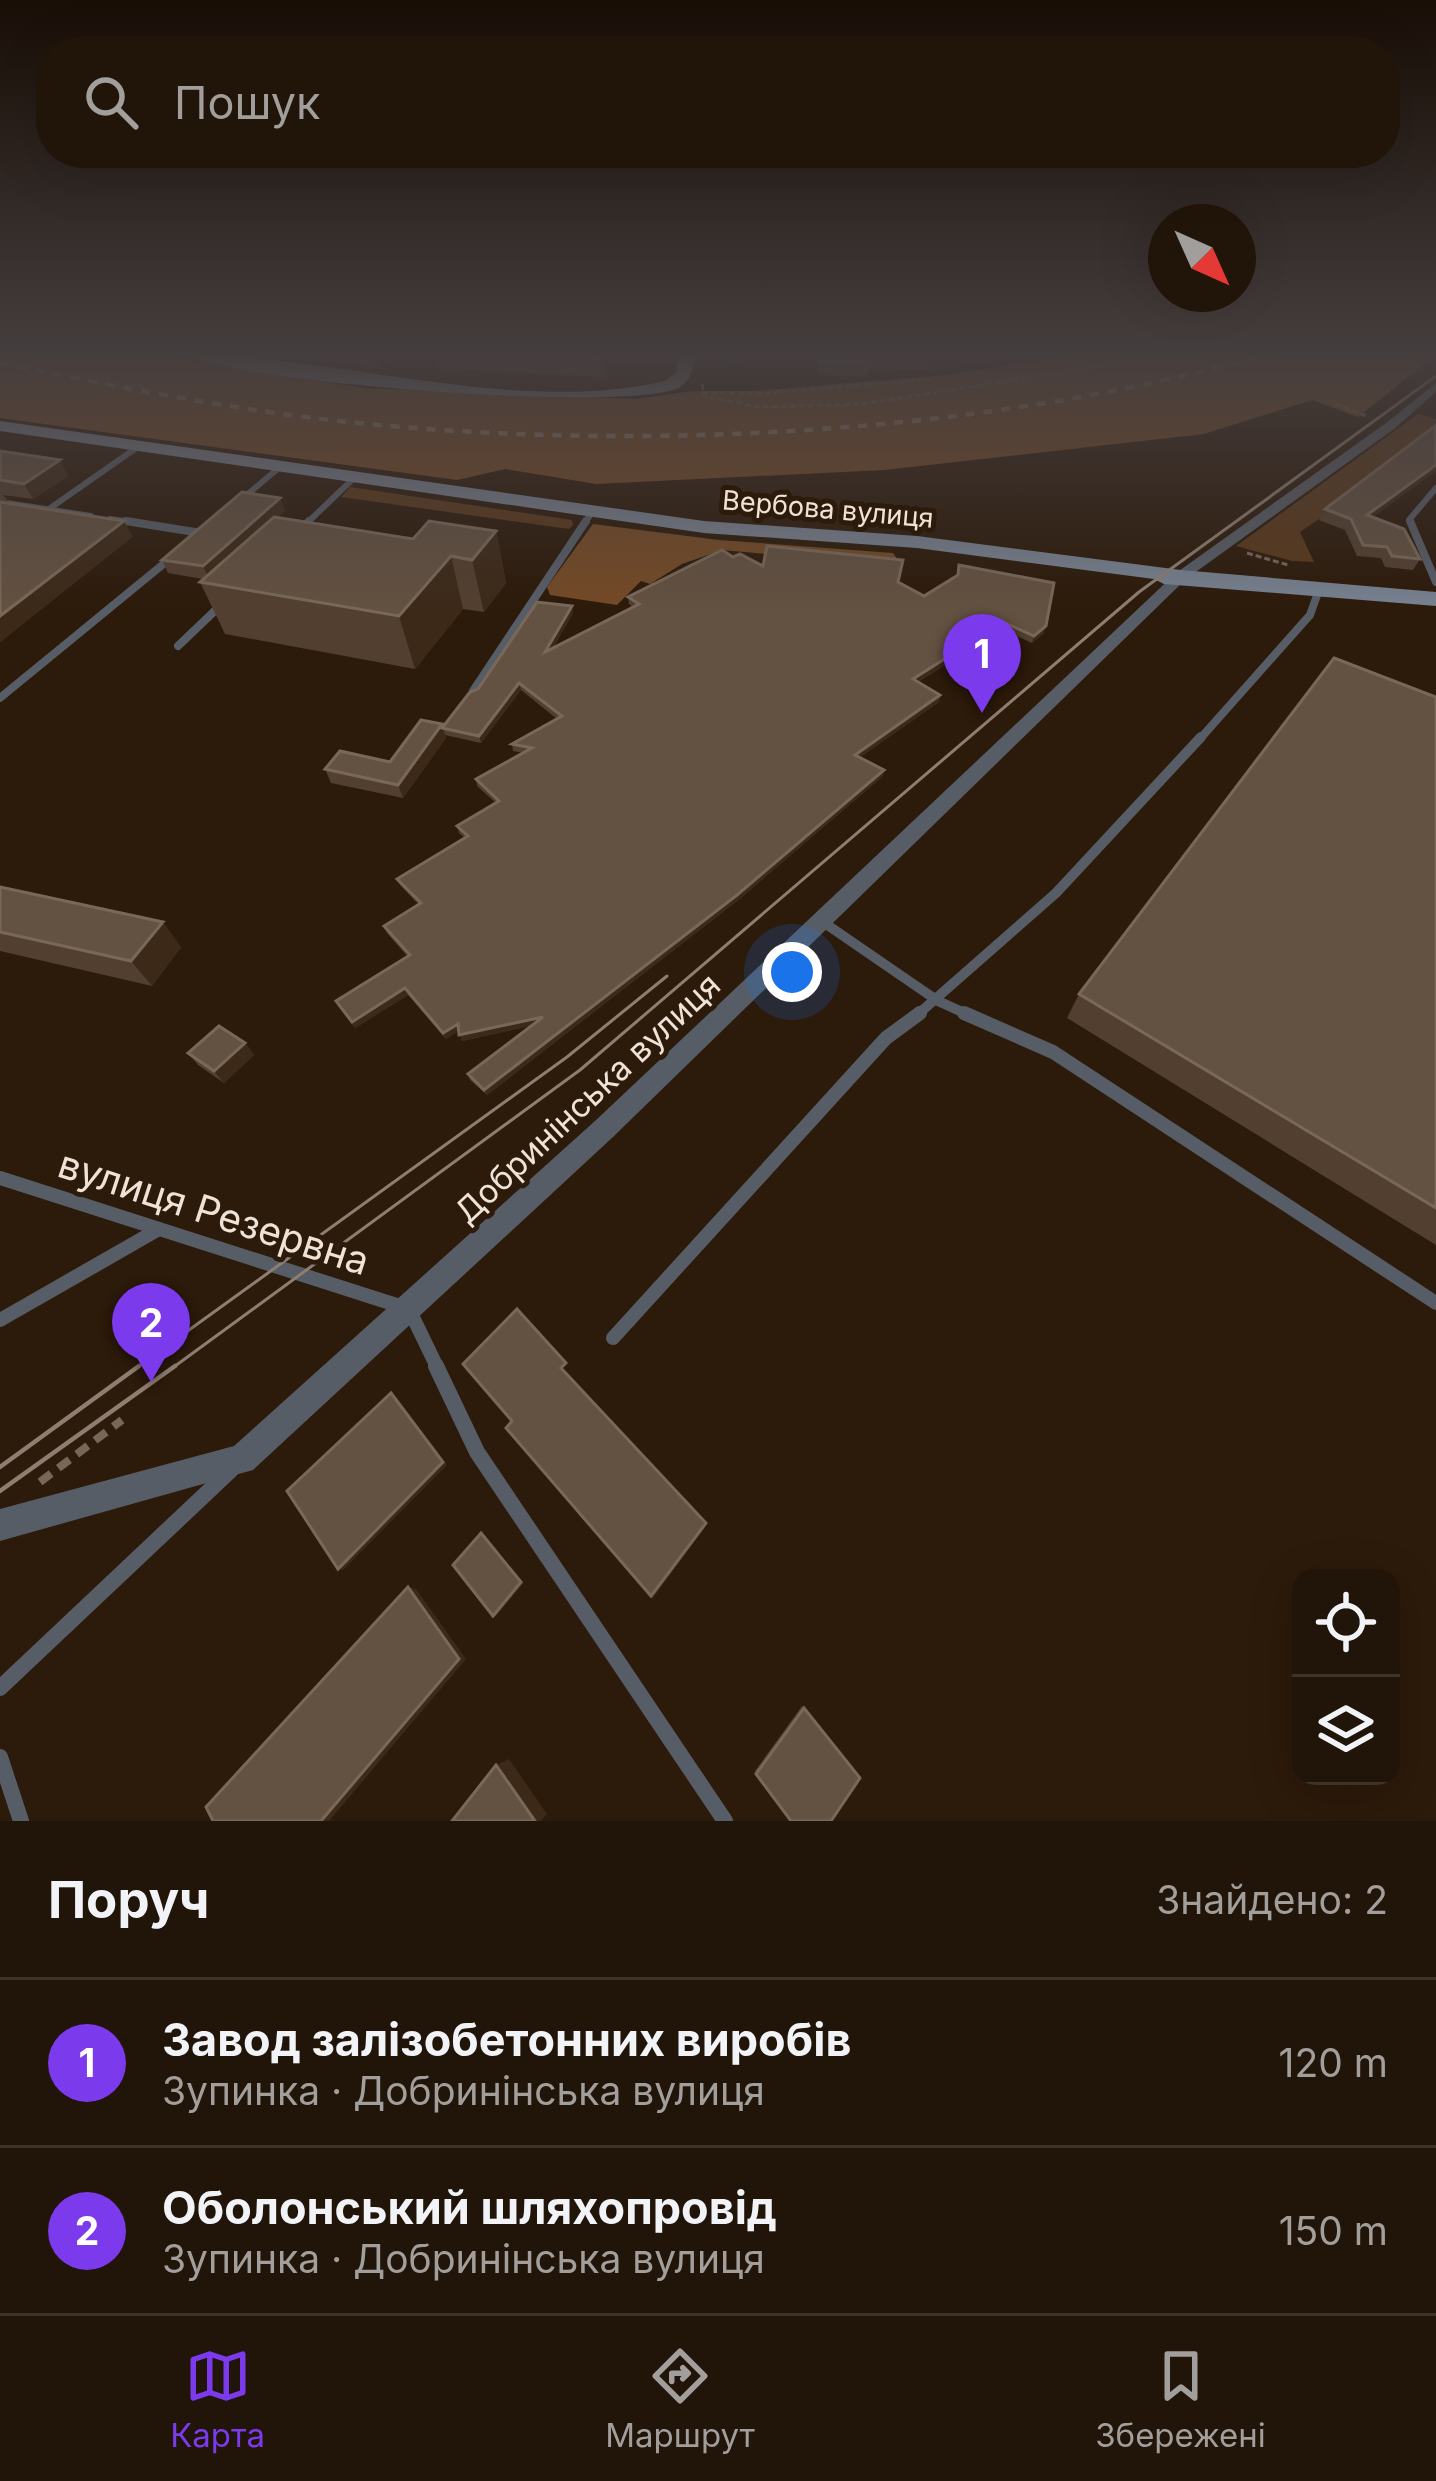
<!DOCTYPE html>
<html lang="uk">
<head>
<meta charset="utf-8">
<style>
  :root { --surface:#211408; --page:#2d2116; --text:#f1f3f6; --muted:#a29e9c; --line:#3e3329; --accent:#7c3aed }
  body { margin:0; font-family:Inter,sans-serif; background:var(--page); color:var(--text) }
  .controls { position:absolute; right:36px; bottom:36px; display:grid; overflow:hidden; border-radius:24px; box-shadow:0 12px 48px #0002 }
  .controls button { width:108px; height:108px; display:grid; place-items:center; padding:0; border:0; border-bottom:3px solid var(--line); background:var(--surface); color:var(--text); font:60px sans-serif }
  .compass { position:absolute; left:1148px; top:204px; width:108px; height:108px; border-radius:50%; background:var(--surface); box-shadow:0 12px 48px #0002; rotate:135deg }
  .you { position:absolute; left:792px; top:972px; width:42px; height:42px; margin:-30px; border:9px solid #fff; border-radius:50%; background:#1a73e8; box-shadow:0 0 0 18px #1a73e833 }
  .badge { display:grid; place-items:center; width:78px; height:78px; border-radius:50%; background:var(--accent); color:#fff; font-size:39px; font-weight:700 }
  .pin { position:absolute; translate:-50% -99px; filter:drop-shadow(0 3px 6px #0008) }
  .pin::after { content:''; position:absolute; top:63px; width:42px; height:36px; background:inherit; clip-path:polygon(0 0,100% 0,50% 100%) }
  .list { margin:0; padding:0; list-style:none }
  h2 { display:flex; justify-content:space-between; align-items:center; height:156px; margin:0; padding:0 48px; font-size:51px }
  h2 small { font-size:39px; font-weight:400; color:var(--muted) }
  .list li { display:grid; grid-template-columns:78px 1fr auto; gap:36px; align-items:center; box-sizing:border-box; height:168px; padding:0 48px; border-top:3px solid var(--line) }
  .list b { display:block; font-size:45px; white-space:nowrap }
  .list p { margin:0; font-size:39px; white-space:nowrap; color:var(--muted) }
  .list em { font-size:39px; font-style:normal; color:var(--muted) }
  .icon { flex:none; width:66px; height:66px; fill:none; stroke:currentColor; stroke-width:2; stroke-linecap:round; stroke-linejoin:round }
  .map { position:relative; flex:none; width:1436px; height:1821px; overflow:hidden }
  .search { position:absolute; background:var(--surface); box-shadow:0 12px 48px #0002; left:36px; right:36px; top:36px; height:132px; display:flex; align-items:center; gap:30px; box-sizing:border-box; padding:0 42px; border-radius:48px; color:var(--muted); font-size:45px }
  .sheet { height:492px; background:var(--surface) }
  nav { display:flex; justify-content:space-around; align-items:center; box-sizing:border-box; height:168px; border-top:3px solid var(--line); background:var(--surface); font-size:33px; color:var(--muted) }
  nav a { display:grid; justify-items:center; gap:6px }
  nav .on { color:var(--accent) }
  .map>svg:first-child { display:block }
</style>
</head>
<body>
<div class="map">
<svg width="1436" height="1821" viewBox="0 0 1436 1821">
  <rect width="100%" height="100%" fill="#2c1a0a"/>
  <g fill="#59381b">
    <polygon points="1418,414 1436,419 1436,439 1300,532 1314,562 1292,561 1236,546"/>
    <polygon points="350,487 572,520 573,525 569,529 341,497"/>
  </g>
  <g fill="#744a26">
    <polygon points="0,355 155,355 364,388 637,399 693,391 752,391 946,375 1078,355 1436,355 1358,417 1312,400 1204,434 884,470 596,484 505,469 457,480 0,418"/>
    <polygon points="593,524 719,540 893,553 902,566 722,550 682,564 650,584 641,581 617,605 550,595 547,587"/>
  </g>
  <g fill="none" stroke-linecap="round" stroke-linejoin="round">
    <g stroke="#776759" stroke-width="3" stroke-dasharray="6 3" stroke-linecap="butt">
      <polyline points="702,384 704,396 759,407 862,404 1172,355"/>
      <polyline points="702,393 755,394 935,379"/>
      <polyline points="1335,404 1369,417"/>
      <polyline points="1247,553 1288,565"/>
    </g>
    <polyline stroke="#776759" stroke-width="8" stroke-dasharray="14 9" stroke-linecap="butt" points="40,1482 122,1420"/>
    <g stroke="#575d67" stroke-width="6">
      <polyline points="736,360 737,355"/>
      <polyline points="242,499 281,466"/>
      <polyline points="0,502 91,516"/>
      <polyline points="49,509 139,446"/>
      <polyline points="110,519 146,524"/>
      <polyline points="306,524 355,477"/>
      <polyline points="584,524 593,511"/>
      <polyline points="1411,524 1409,520 1436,488"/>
    </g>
    <g stroke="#575d67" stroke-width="8">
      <polyline points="126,521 201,533"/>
      <polyline points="1410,521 1436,582"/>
      <polyline points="298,532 309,521"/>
      <polyline points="178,646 223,603"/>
      <polyline points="473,691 586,521"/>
      <polyline points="0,698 172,557"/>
      <polyline points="1199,740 1310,615 1320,587"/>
    </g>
    <g stroke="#575d67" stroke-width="10">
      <polyline points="823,922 938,1001 971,1016"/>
      <polyline points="916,1016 1056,893 1201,737"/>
    </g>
    <g stroke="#575d67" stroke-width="14">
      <polyline points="964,1013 1053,1052 1436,1303"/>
      <polyline points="0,1178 409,1309 438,1369"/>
      <polyline points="0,1320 159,1229"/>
      <polyline points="613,1338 886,1038 920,1013"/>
    </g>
    <g stroke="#575d67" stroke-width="16">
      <polyline points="436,1366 477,1452 725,1821"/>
      <polyline points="0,1688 231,1470"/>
      <polyline points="0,1757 21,1821"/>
    </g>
    <polygon fill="#575d67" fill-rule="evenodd" points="1436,383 1436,392 1394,429 1186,579 613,1137 253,1470 0,1541 0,1509 234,1446 595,1121 1176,573 1386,423"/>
    <g fill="#778190" fill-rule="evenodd">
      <path d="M188 355C340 355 516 416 665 381L676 373 679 355H695C693 368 691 380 680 387 633 414 233 382 188 355Z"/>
      <polygon points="0,421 704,521 917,536 1181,570 1436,592 1436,606 1164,584 1154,579 917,548 704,533 0,431"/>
    </g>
    <g stroke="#8d7e71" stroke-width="3">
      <polyline points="135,1369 567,1057 667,976"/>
      <polyline points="171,1369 580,1070 1139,592 1436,376"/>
    </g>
    <g stroke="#8d7e71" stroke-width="4.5">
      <polyline points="0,1467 139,1366"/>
      <polyline points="0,1491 175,1366"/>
    </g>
    <path stroke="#8d7e71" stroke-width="4.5" stroke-dasharray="9 9" stroke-linecap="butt" d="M0 363C119 387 238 411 359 423 645 452 987 434 1263 355"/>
  </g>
  <g fill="#523f2f">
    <polygon points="280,355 669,355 668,364 610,364 604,377 437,368 434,358 393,356 379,368"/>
    <polygon points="816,355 993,355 991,363 928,370 868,369 867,376 818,375"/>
    <polygon points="0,451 68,476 33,499 3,495 10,503 124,521 132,537 0,642"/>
    <polygon points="280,498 285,510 278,517 413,539 496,531 506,583 484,612 463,609 415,669 225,634 200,582 203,579 168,573 162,560"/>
    <polygon points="1325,509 1373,517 1420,559 1413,570 1385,567 1381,558 1357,556 1345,530 1319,520"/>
    <polygon points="733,557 763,566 899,582 924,596 957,575 959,565 1044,633 1032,643 1001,629 918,682 940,695 939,702 860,757 884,770 882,777 737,901 487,1095 470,1080 468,1074 530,1026 462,1041 458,1031 446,1039 408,995 355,1028 336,1001 408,957 387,933 384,926 419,905 400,885 397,879 465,838 459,833 457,826 496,803 477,786 476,779 523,753 513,751 512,744 557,719 521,690 481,743 445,735 446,738 403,798 331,783 325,769 390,762 443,726 478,689 573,613 553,648 633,607 629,604 628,597"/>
    <polygon points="1436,697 1436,1245 1067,1018 1079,994"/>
    <polygon points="0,887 181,947 152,986 0,951"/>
    <polygon points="245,1043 254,1055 224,1083 198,1065 188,1053"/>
    <polygon points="802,1706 804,1708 756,1774 755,1771"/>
  </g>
  <g fill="#3c2918">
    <polygon points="375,355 393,355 393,356 379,368"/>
    <polygon points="604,355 609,355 610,364 604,377 602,359"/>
    <polygon points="950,355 993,355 991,363 928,370 930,357"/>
    <polygon points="60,460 68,476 33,499 24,484"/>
    <polygon points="1436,465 1436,471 1361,526 1367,515"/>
    <polygon points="280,498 285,510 209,579 203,566"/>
    <polygon points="124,521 132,537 0,642 0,616"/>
    <polygon points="496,531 506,583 484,612 472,560"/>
    <polygon points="451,556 463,609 415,669 399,616"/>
    <polygon points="572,606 573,613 547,659 545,652"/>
    <polygon points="1003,622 1001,629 911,686 913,679"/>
    <polygon points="1046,626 1044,633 1032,643 1034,636"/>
    <polygon points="519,683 521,690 481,743 479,736"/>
    <polygon points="940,695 939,702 854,762 855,755"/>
    <polygon points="442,724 446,738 403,798 398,785"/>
    <polygon points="884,770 882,777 737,901 487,1095 484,1090"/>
    <polygon points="163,922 181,947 152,986 131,961"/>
    <polygon points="405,988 408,995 355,1028 352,1022"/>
    <polygon points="543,1017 544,1023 462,1041 459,1035"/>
    <polygon points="458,1024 460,1030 446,1039 443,1033"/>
    <polygon points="245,1043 254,1055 224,1083 214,1071"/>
    <polygon points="391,1393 447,1465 343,1570 338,1569"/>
    <polygon points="706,1523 706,1526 653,1598 651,1596"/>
    <polygon points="481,1533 524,1583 496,1616 493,1616"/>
    <polygon points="408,1587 416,1589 466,1659 329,1821 321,1821"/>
    <polygon points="509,1759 547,1814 541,1821 535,1821 496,1765"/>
  </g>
  <g fill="#635141" stroke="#796859" stroke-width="3">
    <polygon points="530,355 604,355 602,359"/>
    <polygon points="818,355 950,355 930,357 868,357 869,363 819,362"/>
    <polygon points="1435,426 1436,465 1367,515 1404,529 1420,559 1392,556 1387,547 1363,545 1351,519 1325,509"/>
    <polygon points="0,451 60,460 24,484 0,480"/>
    <polygon points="242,492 280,498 203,566 162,560"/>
    <polygon points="0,502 124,521 0,616"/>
    <polygon points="274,517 413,539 429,521 496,531 472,560 451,556 399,616 200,582"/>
    <polygon points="767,546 903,560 898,582 924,596 958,575 959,565 1054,583 1046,626 1034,636 1003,622 913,679 940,695 855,755 884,770 737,895 484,1090 468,1074 543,1017 459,1035 458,1024 443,1033 405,988 352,1022 336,1001 410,955 384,926 421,903 397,879 468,836 457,826 499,801 476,779 532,748 512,744 562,716 519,683 479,736 442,728 470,692 478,689 537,602 572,606 545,652 639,604 628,597 722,550 733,557 740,554 763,566"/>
    <polygon points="1334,658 1436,697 1436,1208 1079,994"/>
    <polygon points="421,720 442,724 398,785 325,769 340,751 390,762"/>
    <polygon points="0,887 163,922 131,961 0,932"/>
    <polygon points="219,1026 245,1043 214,1071 188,1053"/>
    <polygon points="517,1309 566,1363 561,1368 706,1523 651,1596 506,1428 512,1421 463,1364"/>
    <polygon points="391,1393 443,1462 338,1569 287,1491"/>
    <polygon points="481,1533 521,1582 493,1616 453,1565"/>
    <polygon points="408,1587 459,1659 321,1821 213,1821 206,1807"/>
    <polygon points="804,1708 860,1778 831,1821 791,1821 756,1774"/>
    <polygon points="496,1765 535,1821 452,1821"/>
  </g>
  <linearGradient id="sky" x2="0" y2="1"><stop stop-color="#180e06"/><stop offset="0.58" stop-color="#453e3e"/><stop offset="1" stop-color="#453e3e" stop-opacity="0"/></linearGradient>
  <rect width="1436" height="610" fill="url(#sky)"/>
  <g text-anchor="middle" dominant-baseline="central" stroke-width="10" stroke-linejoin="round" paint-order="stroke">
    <g font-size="27" fill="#efe3d8" stroke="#2c1a0a">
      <text transform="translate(828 509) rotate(5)">Вербова вулиця</text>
    </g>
    <g font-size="33" fill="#efe3d8" stroke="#2c1a0a">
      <text transform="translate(587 1098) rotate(-43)">Добринінська вулиця</text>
    </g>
    <g font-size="39" fill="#efe3d8" stroke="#2c1a0a">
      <text transform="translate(214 1212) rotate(18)">вулиця Резервна</text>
    </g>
  </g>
</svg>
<div class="controls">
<button><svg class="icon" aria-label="locate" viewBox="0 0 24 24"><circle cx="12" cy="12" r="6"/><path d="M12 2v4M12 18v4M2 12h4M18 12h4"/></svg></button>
<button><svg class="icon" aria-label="layers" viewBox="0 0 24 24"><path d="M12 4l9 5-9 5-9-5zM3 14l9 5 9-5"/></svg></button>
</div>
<svg class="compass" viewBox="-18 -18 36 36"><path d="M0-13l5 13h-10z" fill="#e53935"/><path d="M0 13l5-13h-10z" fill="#a29e9c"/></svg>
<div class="you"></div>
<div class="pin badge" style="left:982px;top:713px">1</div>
<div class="pin badge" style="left:151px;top:1382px">2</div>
<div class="search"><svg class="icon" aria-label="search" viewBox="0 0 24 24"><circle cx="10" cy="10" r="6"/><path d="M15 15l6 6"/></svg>Пошук</div>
</div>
<section class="sheet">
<h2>Поруч<small>Знайдено: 2</small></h2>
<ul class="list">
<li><span class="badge">1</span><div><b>Завод залізобетонних виробів</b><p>Зупинка · Добринінська вулиця</p></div><em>120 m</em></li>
<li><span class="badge">2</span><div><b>Оболонський шляхопровід</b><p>Зупинка · Добринінська вулиця</p></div><em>150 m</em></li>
</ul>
</section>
<nav>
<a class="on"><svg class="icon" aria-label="map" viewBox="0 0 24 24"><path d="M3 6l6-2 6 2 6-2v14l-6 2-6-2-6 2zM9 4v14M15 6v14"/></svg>Карта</a>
<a><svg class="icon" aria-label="directions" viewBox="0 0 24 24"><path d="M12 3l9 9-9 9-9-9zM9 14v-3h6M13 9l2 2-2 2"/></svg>Маршрут</a>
<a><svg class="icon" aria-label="saved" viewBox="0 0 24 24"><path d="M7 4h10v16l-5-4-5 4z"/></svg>Збережені</a>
</nav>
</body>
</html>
